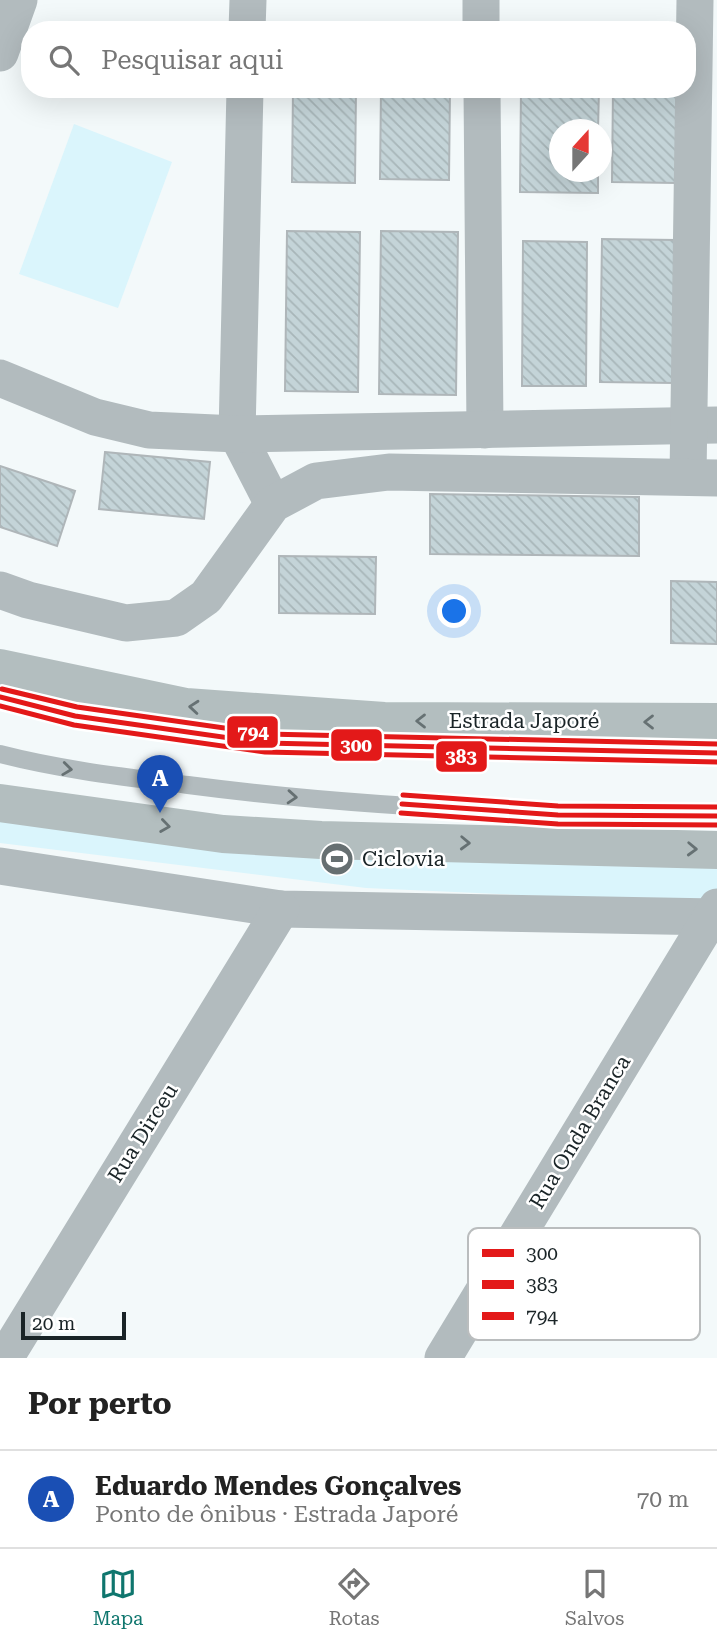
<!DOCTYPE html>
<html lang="pt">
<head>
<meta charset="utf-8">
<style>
  :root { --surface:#fff; --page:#f2f2f2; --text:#222; --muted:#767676; --line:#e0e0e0; --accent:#0f766e }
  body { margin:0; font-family:"Roboto Serif",serif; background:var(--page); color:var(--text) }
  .compass { position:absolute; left:549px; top:119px; width:63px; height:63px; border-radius:50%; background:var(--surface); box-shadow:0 7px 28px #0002; rotate:21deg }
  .scale { position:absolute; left:21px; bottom:18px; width:105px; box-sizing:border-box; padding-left:7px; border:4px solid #1a2427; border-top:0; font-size:19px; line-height:24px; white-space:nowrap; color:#1a2427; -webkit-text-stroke:5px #fff; paint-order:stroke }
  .you { position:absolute; left:455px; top:612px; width:24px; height:24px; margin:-18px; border:5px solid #fff; border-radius:50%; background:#1a73e8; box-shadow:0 0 0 10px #1a73e833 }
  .badge { display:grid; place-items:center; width:46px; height:46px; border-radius:50%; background:var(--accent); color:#fff; font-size:23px; font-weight:700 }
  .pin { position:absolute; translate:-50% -58px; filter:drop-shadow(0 2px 4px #0008) }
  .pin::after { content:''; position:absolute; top:37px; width:24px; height:21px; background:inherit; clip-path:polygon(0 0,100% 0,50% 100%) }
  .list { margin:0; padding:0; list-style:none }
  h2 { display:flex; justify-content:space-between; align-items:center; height:91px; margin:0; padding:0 28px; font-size:30px }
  h2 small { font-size:23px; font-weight:400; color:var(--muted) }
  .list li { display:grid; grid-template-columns:46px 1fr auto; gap:21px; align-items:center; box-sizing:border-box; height:98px; padding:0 28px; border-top:2px solid var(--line) }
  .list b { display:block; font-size:26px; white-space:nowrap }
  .list p { margin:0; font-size:23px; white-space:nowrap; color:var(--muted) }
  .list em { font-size:23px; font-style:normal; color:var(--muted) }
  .icon { flex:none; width:38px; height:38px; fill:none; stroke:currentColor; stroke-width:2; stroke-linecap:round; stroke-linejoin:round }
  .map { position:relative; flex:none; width:717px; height:1358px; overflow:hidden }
  .search { position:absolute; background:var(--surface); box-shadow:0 7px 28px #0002; left:21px; right:21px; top:21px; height:77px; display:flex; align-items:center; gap:18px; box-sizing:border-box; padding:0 24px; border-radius:28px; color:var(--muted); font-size:26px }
  .sheet { height:189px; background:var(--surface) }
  nav { display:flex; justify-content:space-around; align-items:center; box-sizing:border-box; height:98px; border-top:2px solid var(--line); background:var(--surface); font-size:19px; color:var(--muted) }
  nav a { display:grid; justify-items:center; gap:4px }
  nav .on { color:var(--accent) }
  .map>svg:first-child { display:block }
</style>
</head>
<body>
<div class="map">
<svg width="717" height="1358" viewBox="0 0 717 1358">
  <defs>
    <pattern id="building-back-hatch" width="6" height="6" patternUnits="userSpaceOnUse" patternTransform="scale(1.75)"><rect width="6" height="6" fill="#c4d4d8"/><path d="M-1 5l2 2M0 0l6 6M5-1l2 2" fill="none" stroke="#a8b6b9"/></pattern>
  </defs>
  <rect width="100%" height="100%" fill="#f3f9fa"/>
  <g fill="#daf5fc">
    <polygon points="74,124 172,162 118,308 19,274"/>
    <polygon points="0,812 717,866 717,904 366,888 0,843"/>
  </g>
  <g fill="url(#building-back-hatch)" stroke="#afb6b9" stroke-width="2">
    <polygon points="293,89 356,89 355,183 292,182"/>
    <polygon points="381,89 450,89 449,180 380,179"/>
    <polygon points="521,89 599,89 598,130 560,130 560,172 598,172 598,193 520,192"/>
    <polygon points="613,89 677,89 676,183 612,182"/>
    <polygon points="287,231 360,232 358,392 285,391"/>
    <polygon points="381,231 458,232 456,395 379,394"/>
    <polygon points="602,239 676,240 674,383 600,382"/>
    <polygon points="523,241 587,242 586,386 522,386"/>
    <polygon points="105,452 210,462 204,519 99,509"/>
    <polygon points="0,466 75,491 57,546 0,527"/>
    <polygon points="430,494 639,497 639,556 430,554"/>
    <polygon points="279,556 376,557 375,614 279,613"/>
    <polygon points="671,581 717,582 717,644 671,643"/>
  </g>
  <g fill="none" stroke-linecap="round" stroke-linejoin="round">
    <g stroke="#b2bbbe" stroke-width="18">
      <polyline points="0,697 75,716 265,743 717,753"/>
      <path d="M0 754C62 770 125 777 188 785 363 808 541 815 717 816"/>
    </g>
    <g stroke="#b2bbbe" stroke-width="37">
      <polyline points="481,0 481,30"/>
      <polyline points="247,30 248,0"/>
      <polyline points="0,53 19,0"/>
      <polyline points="245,89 237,434 273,504"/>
      <polyline points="482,89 485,430"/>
      <polyline points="0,378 95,417 149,430 237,434 717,425"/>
      <polyline points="688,477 695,0"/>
      <polyline points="0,590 28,600 126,623 176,618 206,597 273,504 316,481 389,472 717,478"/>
      <polyline points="0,866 281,909 717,917"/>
      <polyline points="5,1358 281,909"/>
      <polyline points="443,1358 717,907"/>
    </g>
    <g stroke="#b3bebf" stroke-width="38">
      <polyline points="0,668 186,707 384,721 717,722"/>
      <polyline points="0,803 223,834 321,840 717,850"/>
    </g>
    <defs>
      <g id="bus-1">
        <polyline points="0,697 75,716 265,743 717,753"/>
        <polyline points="402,804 558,815 717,816"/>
      </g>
      <g id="bus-2">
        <polyline points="0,706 74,725 265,752 717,762"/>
        <polyline points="401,813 558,824 717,825"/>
      </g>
      <g id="bus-3">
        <polyline points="2,689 77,707 266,734 717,744"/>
        <polyline points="403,795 558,806 717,807"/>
      </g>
    </defs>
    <use href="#bus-1" stroke="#fff" stroke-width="10"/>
    <use href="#bus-2" stroke="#fff" stroke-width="10"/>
    <use href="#bus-3" stroke="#fff" stroke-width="10"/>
    <use href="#bus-1" stroke="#e31919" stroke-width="5"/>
    <use href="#bus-2" stroke="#e31919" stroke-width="5"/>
    <use href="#bus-3" stroke="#e31919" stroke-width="5"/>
  </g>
  <defs><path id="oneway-chevron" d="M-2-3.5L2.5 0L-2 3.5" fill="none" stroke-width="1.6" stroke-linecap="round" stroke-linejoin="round" transform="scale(1.75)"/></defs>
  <g stroke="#667173">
    <use href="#oneway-chevron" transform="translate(194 707) rotate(-175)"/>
    <use href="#oneway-chevron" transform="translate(421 721) rotate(-180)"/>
    <use href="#oneway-chevron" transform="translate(649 722) rotate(-180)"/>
    <use href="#oneway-chevron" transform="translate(165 826) rotate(8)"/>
    <use href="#oneway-chevron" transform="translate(465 843) rotate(2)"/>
    <use href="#oneway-chevron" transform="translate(692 849) rotate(2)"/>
  </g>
  <g stroke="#667072">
    <use href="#oneway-chevron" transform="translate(67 769) rotate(7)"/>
    <use href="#oneway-chevron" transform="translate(292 797) rotate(4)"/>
  </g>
  <defs>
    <symbol id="stadium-disc" viewBox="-11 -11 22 22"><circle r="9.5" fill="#666f71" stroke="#fff"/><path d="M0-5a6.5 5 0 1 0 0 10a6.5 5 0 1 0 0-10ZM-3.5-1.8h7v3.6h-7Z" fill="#fff"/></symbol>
  </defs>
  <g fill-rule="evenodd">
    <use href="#stadium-disc" x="318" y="840" width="38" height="38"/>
  </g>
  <g text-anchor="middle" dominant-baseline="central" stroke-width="5" stroke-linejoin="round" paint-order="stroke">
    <g font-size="21" fill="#1a2427" stroke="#fff">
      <text x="524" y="721">Estrada Japoré</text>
      <text transform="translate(580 1132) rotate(-59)">Rua Onda Branca</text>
      <text transform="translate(143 1133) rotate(-58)">Rua Dirceu</text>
    </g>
    <g font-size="21" fill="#1a2427" stroke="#fff" text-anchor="start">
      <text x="362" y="859">Ciclovia</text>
    </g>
  </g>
  <rect x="468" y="1228" width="232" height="112" rx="10" fill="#fff" stroke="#babdbe" stroke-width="2"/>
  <rect x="482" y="1249" width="32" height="8" fill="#e31919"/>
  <rect x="482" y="1280" width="32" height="9" fill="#e31919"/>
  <rect x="482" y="1312" width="32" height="8" fill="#e31919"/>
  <g font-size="19" fill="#1a2427">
    <text x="526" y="1260">300</text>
    <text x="526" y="1291">383</text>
    <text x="526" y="1323">794</text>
  </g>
  <g stroke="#fff" stroke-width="2.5">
    <rect x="226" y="715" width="53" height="34" rx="7" fill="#e31919"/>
    <rect x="330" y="728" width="53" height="34" rx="7" fill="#e31919"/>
    <rect x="435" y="740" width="53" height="33" rx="7" fill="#e31919"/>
  </g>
  <g font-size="19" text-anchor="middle" font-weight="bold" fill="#fff">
    <text x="253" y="739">794</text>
    <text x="356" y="752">300</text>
    <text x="461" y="763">383</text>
  </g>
</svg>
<svg class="compass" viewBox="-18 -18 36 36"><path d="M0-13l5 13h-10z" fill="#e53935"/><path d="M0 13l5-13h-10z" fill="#767676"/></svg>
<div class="scale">20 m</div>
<div class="you"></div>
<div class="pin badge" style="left:160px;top:813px;background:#1a4fb4">A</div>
<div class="search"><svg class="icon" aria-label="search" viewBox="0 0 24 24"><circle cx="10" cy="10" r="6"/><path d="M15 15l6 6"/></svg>Pesquisar aqui</div>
</div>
<section class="sheet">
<h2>Por perto<small></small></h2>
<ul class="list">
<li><span class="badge" style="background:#1a4fb4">A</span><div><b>Eduardo Mendes Gonçalves</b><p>Ponto de ônibus · Estrada Japoré</p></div><em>70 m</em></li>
</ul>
</section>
<nav>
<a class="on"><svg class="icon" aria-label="map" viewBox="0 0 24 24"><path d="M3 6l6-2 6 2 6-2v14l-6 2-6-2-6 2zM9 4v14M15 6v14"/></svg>Mapa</a>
<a><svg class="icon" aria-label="directions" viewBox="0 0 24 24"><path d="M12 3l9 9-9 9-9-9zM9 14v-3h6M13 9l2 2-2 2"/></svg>Rotas</a>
<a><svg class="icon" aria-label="saved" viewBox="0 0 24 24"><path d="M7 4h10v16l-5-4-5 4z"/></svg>Salvos</a>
</nav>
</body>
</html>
